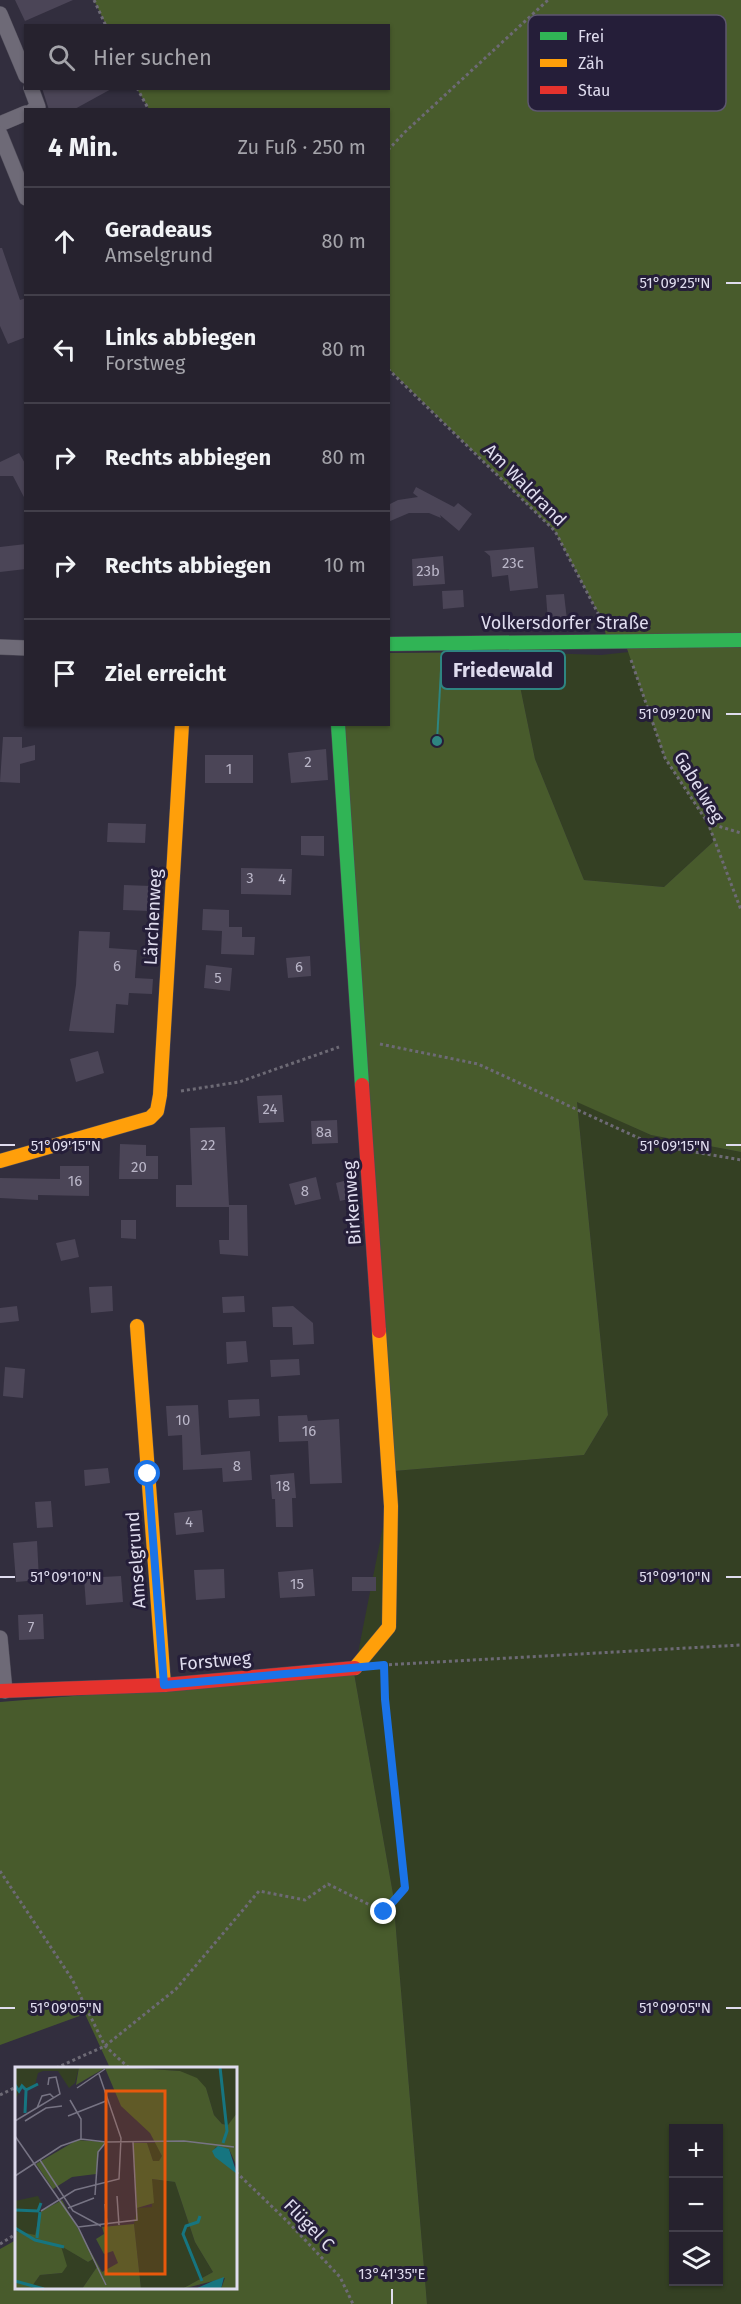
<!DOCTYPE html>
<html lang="de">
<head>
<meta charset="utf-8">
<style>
  :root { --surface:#26222e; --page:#322f3a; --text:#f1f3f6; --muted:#a4a4aa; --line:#423f4a }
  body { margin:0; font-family:"Fira Sans",sans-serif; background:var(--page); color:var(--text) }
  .controls { position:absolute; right:18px; bottom:18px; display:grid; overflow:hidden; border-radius:0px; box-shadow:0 2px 4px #0004 }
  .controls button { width:54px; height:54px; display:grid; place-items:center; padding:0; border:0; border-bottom:2px solid var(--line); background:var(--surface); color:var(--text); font:30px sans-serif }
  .stop { position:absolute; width:18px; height:18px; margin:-14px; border:4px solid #1a73e8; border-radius:50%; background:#fff }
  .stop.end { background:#1a73e8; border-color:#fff; box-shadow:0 2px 6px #0008 }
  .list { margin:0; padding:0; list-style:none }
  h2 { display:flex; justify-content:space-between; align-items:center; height:78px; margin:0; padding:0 24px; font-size:26px }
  h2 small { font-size:20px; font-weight:400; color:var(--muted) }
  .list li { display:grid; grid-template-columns:39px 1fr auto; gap:18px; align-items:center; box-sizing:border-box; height:108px; padding:0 24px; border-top:2px solid var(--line) }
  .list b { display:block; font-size:22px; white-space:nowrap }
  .list p { margin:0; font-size:20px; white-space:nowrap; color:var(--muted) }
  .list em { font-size:20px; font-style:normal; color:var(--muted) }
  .icon { flex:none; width:33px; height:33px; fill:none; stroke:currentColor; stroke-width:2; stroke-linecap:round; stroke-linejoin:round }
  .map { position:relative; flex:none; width:741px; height:2304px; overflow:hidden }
  .search { position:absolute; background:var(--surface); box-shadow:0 2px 4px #0004; left:24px; top:24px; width:366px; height:66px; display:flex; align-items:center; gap:15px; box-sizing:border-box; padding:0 21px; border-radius:0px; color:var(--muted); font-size:22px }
  .panel { position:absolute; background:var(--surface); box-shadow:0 2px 4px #0004; left:24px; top:108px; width:366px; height:618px; border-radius:0px }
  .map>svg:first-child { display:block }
</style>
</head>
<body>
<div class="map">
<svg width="741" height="2304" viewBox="0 0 741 2304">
  <rect width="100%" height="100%" fill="#322e3e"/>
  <g fill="#344023" fill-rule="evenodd">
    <polygon points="513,652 601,655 629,652 665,758 708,823 714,841 664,887 584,880 535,759"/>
    <path d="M577 1101 651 1135 741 1152V2304H427L393 1894 354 1673 394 1471 584 1455 608 1415ZM674 2128H718V2282H674Z"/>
  </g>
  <g fill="#485b2c">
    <polygon points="94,0 741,0 741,1152 651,1135 577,1102 608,1415 584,1455 394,1471 341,725 388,724 389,653 513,652 535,759 584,880 664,887 714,841 708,823 665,758 625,643 607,643 604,624 555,531 389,369 388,110 149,109 137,89 388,88 388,26 106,25"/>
    <polygon points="354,1673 393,1894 427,2304 0,2304 0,2249 16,2240 16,2288 236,2288 236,2068 110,2068 85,2014 0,2045 0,1702"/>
  </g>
  <g fill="#4b4557">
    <polygon points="15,0 73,0 25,21"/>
    <polygon points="42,88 113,88 73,110 49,110"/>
    <polygon points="0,248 2,248 20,300 26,298 26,337 8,344 0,326"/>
    <polygon points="19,453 26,465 26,501 13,476 0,476 0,462"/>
    <polygon points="416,487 454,507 458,503 472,514 459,531 440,515 441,518 429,513 409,513 388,522 388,505 398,500 418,497 413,493"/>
    <polygon points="26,544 26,569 0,572 0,547"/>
    <polygon points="534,547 538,588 510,591 508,575 492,577 490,556 484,551"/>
    <polygon points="443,556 445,584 413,586 412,559"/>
    <polygon points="463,590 464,607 443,609 442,591"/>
    <polygon points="564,594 567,620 548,622 546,595"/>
    <polygon points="3,737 22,737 22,748 35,745 35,760 20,764 20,783 0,782"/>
    <polygon points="326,749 328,780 291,783 288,753"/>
    <rect x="205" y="755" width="48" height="28"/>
    <polygon points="108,823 146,824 145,843 107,842"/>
    <polygon points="301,836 324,836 324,856 301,855"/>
    <polygon points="241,868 292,869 291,895 241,894"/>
    <polygon points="124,885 151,886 150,911 123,910"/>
    <polygon points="203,909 229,910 229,927 242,927 242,937 255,937 254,955 221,954 222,931 202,930"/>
    <polygon points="79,931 110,932 109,948 137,950 135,978 153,979 152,994 129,993 128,1005 116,1004 114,1033 69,1031 76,985"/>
    <polygon points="310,956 311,976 288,978 286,958"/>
    <polygon points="206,965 232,968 230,991 204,988"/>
    <polygon points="98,1051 104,1073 76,1082 70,1059"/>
    <polygon points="282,1095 284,1122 259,1123 257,1096"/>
    <polygon points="337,1120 338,1143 312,1144 311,1121"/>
    <polygon points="225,1127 229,1205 247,1205 248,1256 220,1254 219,1240 229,1240 229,1207 176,1207 176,1185 192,1185 190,1128"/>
    <polygon points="120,1144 146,1145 146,1156 158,1156 158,1179 119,1179"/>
    <polygon points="60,1166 89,1166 89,1196 38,1195 38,1200 0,1198 0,1178 60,1179"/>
    <polygon points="316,1177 321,1199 295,1205 289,1184"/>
    <polygon points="355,1178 357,1197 340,1201 336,1183"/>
    <polygon points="121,1220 136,1220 136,1239 121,1238"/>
    <polygon points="75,1239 79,1257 61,1261 56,1243"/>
    <polygon points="112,1286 113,1311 91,1313 89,1287"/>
    <polygon points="244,1296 245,1312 223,1313 222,1297"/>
    <polygon points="17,1306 19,1321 0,1323 0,1308"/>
    <polygon points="293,1306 313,1323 314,1344 293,1345 292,1327 273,1327 272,1307"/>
    <polygon points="246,1341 248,1362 227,1364 226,1342"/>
    <polygon points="299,1359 300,1375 271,1377 270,1360"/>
    <polygon points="5,1367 25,1369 23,1398 3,1396"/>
    <polygon points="259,1399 260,1416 229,1418 228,1400"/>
    <polygon points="198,1405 201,1455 250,1451 252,1480 223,1482 222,1468 183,1470 182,1435 168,1436 166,1406"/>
    <polygon points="307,1415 308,1421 339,1419 342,1483 310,1484 308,1441 279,1442 278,1416"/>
    <polygon points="108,1468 110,1483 85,1486 84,1470"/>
    <polygon points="294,1473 296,1498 292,1498 293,1527 276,1527 275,1499 272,1499 270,1475"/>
    <polygon points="51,1501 53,1527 37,1528 35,1502"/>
    <polygon points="202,1510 204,1532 176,1535 174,1513"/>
    <polygon points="37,1541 39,1580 16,1582 13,1543"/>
    <polygon points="224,1569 225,1598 196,1600 194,1570"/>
    <polygon points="313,1569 315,1596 280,1598 278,1572"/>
    <polygon points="121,1576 123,1602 86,1605 84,1578"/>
    <rect x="352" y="1577" width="24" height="14"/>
    <polygon points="43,1614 44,1639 19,1640 18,1615"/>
  </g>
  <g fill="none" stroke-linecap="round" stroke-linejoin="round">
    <defs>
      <g id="street">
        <polyline points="0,14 26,76"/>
        <polyline points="31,88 38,107 33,110"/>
        <polyline points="0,124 26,113"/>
        <polyline points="0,134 26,198"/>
        <polyline points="0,647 26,648"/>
        <polyline points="0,1638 5,1691"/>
      </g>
      <g id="fast">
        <polyline points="388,644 741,640"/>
        <polyline points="338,724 362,1085"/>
      </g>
      <g id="slow">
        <polyline points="0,1161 150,1118 157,1111 160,1095 182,724"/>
        <polyline points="137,1326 164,1685"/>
        <polyline points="355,1668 389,1627 391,1506 379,1331"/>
      </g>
      <g id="jam">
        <polyline points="362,1085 379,1331"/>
        <polyline points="0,1691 164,1685 355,1668"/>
      </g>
    </defs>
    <use href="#street" stroke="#4e4b58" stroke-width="16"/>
    <use href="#fast" stroke="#4e4b58" stroke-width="15"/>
    <use href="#slow" stroke="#4e4b58" stroke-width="15"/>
    <use href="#jam" stroke="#4e4b58" stroke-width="15"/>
    <g stroke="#6d6a75" stroke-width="3" stroke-dasharray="3 3" stroke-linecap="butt">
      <polyline points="94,0 106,26"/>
      <polyline points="137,88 149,110"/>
      <polyline points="388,150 405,132 548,0"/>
      <polyline points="388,369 555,531 602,621"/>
      <polyline points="631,660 665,758 708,823 741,910"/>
      <polyline points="708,823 741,833"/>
      <polyline points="380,1044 478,1064 643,1140 666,1147 741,1160"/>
      <polyline points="181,1091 239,1082 339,1047"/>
      <polyline points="383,1665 741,1645"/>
      <polyline points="0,1871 72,1979 105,2046 129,2068"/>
      <polyline points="56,2068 105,2046 176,1989 259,1891 305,1900 328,1884 384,1912 405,1888 385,1699 384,1667"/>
      <polyline points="0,2095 16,2087"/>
      <polyline points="236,2172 288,2222 340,2277 353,2304"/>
      <polyline points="0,2244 16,2234"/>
    </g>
    <use href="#street" stroke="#6e6a77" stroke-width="15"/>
    <use href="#fast" stroke="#30b455" stroke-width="14"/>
    <use href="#slow" stroke="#ff9f0a" stroke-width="14"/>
    <use href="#jam" stroke="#e5322d" stroke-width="14"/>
  </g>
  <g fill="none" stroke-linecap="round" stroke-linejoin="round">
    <polyline stroke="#1a73e8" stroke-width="8" points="148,1474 164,1685 384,1665 385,1699 405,1888 384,1912"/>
  </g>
  <path fill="none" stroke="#dfdcee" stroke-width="2" d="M726 283H741M726 714H741M0 1145H15M726 1145H741M0 1577H15M726 1577H741M0 2008H15M726 2008H741M392 2289V2304"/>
  <g text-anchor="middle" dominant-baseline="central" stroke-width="6" stroke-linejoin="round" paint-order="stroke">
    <g font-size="15" fill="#bab6c8">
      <text x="513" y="563">23c</text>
      <text x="428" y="571">23b</text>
      <text x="308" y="762">2</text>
      <text x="229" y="769">1</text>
      <text x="250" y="878">3</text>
      <text x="282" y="879">4</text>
      <text x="117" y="966">6</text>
      <text x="299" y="967">6</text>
      <text x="218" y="978">5</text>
      <text x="270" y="1109">24</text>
      <text x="324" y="1132">8a</text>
      <text x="208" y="1145">22</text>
      <text x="139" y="1167">20</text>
      <text x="75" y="1181">16</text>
      <text x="305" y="1191">8</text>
      <text x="183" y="1420">10</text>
      <text x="309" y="1431">16</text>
      <text x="237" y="1466">8</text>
      <text x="283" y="1486">18</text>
      <text x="189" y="1522">4</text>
      <text x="297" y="1584">15</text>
      <text x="31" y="1627">7</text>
    </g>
    <g font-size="18" fill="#dfdcee" stroke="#251e39">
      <text transform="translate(525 485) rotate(45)">Am Waldrand</text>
      <text x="565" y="623">Volkersdorfer Straße</text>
      <text transform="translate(699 787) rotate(59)">Gabelweg</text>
      <text transform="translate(153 917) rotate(-87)">Lärchenweg</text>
      <text transform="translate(352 1203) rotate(-94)">Birkenweg</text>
      <text transform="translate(136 1560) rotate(-94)">Amselgrund</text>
      <text transform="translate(215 1661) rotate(-5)">Forstweg</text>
      <text transform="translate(309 2225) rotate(46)">Flügel C</text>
    </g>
  </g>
  <g transform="translate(15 2067)">
    <rect width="222" height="222" fill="#322e3e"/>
    <path d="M0 0H64L60 16 54 21 43 4H28L23 6 20 18 11 23 7 20 0 33ZM105 0H222V46L214 58 207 57 199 48 191 21 165 4ZM132 76H141L148 91 144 95 138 94ZM137 112 160 115 180 175 198 205 167 222H126L119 157 122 141 137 140ZM23 129 26 135 20 169 0 164V134ZM45 178 73 195 78 192 82 200 67 222H15L25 208 47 206 50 195Z" fill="#344023"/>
    <path d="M64 0H105L165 4 182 11 191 21 199 48 207 57 213 58 222 46V100L214 82 201 80 198 84 222 107V222H206L210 211 167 222 198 205 180 175 160 115 137 112 139 136 122 141 118 76H132L138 94H144L147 89 135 66 106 39 90 1 61 18ZM62 73 91 75 84 83 81 107 57 110 38 122 21 97ZM47 133 87 205 103 196 98 184 89 187 81 172 89 167 87 160 119 157 126 222H67L82 200 78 192 73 195 46 179 52 199 47 206 25 208 15 222H0V164L20 168 25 145Z" fill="#485b2c"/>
    <path d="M203 79 214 82 222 107 200 90 197 84ZM209 210 206 222H180L198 214Z" fill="#167580"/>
    <path fill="none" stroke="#167580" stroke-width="3" d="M205 0 212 64 208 76M0 18 4 24 7 19 11 23 23 17M10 46 11 24M0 143 23 144 26 136M185 149 183 155 171 159 168 167 187 214M0 161 20 173 49 180M22 171 25 145M0 214 29 222"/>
    <path fill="none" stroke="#777484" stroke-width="1.5" d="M62 21 90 2M55 33 66 52V72M22 41 27 29 35 27 39 31M53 49 91 34M0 54 45 27 41 10 34 11 33 18M10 54 31 41 47 39M0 69 63 160 91 218M25 93 58 144 86 159M0 109 46 79 66 72 91 75 169 74 219 80M80 128 83 85 91 75M102 129 104 158M90 137 92 158M53 141 79 131M26 144 60 123 104 112 106 71 84 7M63 160 122 153 118 75"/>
    <path fill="#e8590c" fill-opacity="0.15" stroke="#e8590c" stroke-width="3" d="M91 24H150V207H91Z"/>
    <rect width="222" height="222" fill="none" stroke="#dfdcee" stroke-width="3"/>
  </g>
  <rect x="528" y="15" width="198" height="96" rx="9" fill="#251e39" stroke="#5d576f" stroke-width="1.5"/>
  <rect x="540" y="32" width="27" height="8" fill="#30b455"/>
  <rect x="540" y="59" width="27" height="8" fill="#ff9f0a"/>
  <rect x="540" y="86" width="27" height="8" fill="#e5322d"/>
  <g font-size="16" fill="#dfdcee">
    <text x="578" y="42">Frei</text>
    <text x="578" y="69">Zäh</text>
    <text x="578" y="96">Stau</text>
  </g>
  <g font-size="15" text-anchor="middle" fill="#dfdcee" stroke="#251e39" stroke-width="6" stroke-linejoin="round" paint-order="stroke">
    <text x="675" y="288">51°09'25"N</text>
    <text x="675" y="719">51°09'20"N</text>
    <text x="66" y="1151">51°09'15"N</text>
    <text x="675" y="1151">51°09'15"N</text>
    <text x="66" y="1582">51°09'10"N</text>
    <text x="675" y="1582">51°09'10"N</text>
    <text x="66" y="2013">51°09'05"N</text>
    <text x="675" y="2013">51°09'05"N</text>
    <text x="392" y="2279">13°41'35"E</text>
  </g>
  <path fill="none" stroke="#2e8581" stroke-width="2" d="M437 741L441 670"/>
  <circle fill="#2e8581" stroke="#251e39" stroke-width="2" cx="437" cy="741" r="6"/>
  <rect fill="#251e39" stroke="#2e8581" stroke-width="2" x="441" y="651" width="124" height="38" rx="6"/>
  <g font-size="20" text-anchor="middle" font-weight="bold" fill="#dfdcee">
    <text x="503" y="677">Friedewald</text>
  </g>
</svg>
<div class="controls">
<button>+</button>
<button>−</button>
<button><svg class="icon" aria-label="layers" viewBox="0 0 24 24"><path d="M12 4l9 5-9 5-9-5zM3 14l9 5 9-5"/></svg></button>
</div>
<div class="stop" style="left:148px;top:1474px"></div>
<div class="stop end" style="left:384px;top:1912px"></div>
<div class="search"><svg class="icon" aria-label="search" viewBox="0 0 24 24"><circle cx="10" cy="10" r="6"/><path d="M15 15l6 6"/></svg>Hier suchen</div>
<section class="panel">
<h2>4 Min.<small>Zu Fuß · 250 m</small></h2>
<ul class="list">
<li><svg class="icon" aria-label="ahead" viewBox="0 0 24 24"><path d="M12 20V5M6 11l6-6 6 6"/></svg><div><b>Geradeaus</b><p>Amselgrund</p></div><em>80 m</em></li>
<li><svg class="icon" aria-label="left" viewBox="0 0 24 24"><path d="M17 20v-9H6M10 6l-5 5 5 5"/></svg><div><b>Links abbiegen</b><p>Forstweg</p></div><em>80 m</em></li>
<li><svg class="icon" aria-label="right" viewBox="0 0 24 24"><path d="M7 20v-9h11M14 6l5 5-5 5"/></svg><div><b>Rechts abbiegen</b></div><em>80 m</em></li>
<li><svg class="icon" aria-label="right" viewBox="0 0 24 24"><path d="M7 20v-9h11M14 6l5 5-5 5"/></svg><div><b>Rechts abbiegen</b></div><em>10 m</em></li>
<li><svg class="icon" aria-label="arrive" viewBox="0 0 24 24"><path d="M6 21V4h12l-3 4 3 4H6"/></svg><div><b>Ziel erreicht</b></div></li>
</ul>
</section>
</div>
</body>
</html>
